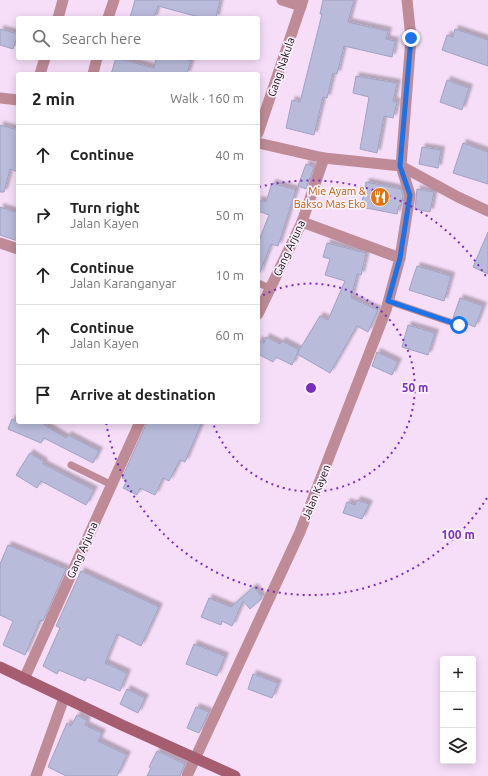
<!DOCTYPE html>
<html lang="en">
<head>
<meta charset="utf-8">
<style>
  :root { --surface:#fff; --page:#f2f2f2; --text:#222; --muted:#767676; --line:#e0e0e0 }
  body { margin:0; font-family:Ubuntu,sans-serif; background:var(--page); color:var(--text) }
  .controls { position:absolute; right:12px; bottom:12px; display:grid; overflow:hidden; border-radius:4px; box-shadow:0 2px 10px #0003 }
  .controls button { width:36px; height:36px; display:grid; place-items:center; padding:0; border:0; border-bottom:1px solid var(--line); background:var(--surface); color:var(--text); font:20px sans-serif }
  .stop { position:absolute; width:12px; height:12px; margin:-9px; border:3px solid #1a73e8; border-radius:50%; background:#fff }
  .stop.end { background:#1a73e8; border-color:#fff; box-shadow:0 1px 4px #0008 }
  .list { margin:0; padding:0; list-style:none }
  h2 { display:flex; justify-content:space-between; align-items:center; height:52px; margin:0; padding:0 16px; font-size:17px }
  h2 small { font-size:13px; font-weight:400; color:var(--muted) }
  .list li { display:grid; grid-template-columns:26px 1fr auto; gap:12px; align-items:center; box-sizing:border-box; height:60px; padding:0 16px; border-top:1px solid var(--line) }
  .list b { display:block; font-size:15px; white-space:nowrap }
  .list p { margin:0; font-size:13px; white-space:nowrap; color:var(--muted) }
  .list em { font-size:13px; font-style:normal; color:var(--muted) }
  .icon { flex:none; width:22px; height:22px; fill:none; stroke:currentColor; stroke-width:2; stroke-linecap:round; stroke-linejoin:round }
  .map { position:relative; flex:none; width:488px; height:776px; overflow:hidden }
  .search { position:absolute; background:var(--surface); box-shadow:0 2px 10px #0003; left:16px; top:16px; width:244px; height:44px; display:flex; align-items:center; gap:10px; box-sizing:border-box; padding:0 14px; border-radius:4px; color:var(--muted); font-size:15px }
  .panel { position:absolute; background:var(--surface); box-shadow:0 2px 10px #0003; left:16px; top:72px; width:244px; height:352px; border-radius:4px }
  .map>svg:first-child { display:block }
</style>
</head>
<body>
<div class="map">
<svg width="488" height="776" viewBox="0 0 488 776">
  <defs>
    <filter id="shadow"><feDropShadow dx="3.5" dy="-3.5" stdDeviation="1" flood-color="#0004"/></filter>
  </defs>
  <rect width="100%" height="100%" fill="#f6def9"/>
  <g fill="#b8bbda" stroke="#a0a2c1" filter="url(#shadow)">
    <polygon points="135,0 220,0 216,18 195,16 158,6 154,18 130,18"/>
    <polygon points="323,0 354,0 348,22 388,31 386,39 395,41 392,57 344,46 337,74 333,73 327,98 323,97 314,135 286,128 292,100 300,102 322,14 320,14"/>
    <polygon points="0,29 18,34 13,49 0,45"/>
    <polygon points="455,29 488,40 488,66 442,50 447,35 453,37"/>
    <polygon points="116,58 154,68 156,58 182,58 191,61 187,74 111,74"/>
    <polygon points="356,76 397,83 393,101 397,102 393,118 384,116 377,153 360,149 369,97 353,93"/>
    <polygon points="447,80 469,88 462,110 440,102"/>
    <polygon points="0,125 18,130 18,172 10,169 4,192 0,192"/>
    <polygon points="463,143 488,152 488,184 453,173"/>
    <polygon points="422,147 441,150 438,168 419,164"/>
    <polygon points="306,164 314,167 306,189 298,186"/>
    <polygon points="366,182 401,189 403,196 401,206 399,206 397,214 361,207"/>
    <polygon points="272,183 296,190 278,246 271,244 259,275 258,243 269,215 258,211 258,200 266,202"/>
    <polygon points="417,189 434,192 430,212 415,209"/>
    <polygon points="0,207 18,213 18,241 0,235"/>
    <polygon points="488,232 488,274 473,267"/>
    <polygon points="327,243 366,253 361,275 357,274 351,298 378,310 368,332 357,326 330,373 297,354 292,365 276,357 273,362 258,354 258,340 264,343 266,337 280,344 282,341 299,350 297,354 320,316 328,320 345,281 325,275 330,259 323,257"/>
    <polygon points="417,266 451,276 444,301 409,290"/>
    <polygon points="460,298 483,306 475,327 453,318"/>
    <polygon points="408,325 435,333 428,355 402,347"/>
    <polygon points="377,352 398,362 392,375 372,366"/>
    <polygon points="12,419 18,422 45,422 44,425 66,438 68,435 99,451 93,463 44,438 41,443 8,429"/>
    <polygon points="147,422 202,422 185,462 180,460 169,481 163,478 155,495 140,488 137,495 123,488 127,480 122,478"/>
    <polygon points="30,453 44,462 43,464 94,490 86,505 41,481 37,488 16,475"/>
    <polygon points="357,500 369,504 362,519 343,513 347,502 355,505"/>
    <polygon points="8,545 66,569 43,621 40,620 25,655 3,645 13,621 0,615 0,564"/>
    <polygon points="81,571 159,607 141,646 117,634 105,663 127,673 120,691 87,677 85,681 59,670 57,674 43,666 60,628 56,626"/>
    <polygon points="254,587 262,597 261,599 250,609 243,601 232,626 222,621 221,625 201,617 209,598 231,607"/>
    <polygon points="194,644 225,656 217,676 186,664"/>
    <polygon points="253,674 278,683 272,698 248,689"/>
    <polygon points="127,689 145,698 138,713 120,704"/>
    <polygon points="196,707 209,712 199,733 187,728"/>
    <polygon points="77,715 87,720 85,725 102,733 98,741 127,755 117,776 66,776 48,767 67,723 71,726"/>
    <polygon points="157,751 185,764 180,776 147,776 151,768 149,767"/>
  </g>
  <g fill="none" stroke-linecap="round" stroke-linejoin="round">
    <g stroke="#bf8b96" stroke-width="7">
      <polyline points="258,283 270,288"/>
      <polyline points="388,301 459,325"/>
      <polyline points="71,465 112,485"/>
    </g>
    <g stroke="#bf8b96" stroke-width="11">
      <polyline points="282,0 301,6"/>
      <polyline points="407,0 411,38 401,166 458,197 488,211"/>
      <polyline points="58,18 63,0"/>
      <polyline points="108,18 114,0"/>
      <polyline points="40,74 45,58"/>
      <polyline points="93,74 97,58"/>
      <polyline points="0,98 18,100"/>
      <polyline points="258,133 303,0"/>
      <polyline points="302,222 400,258"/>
      <polyline points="0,243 18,249"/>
      <polyline points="258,314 302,222 324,158"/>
      <polyline points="24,679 140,422"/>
      <polyline points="36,776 64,698"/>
      <polyline points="187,776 300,532 386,310 400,258 410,195 401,166 324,158 258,143"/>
    </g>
    <polyline stroke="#a75d70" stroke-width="11" points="0,667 124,726 235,776"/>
  </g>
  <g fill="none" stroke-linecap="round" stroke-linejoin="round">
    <polyline stroke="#1a73e8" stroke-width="5" points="411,38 400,166 410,195 400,258 388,301 459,325"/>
  </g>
  <g fill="none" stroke="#7b2cbf" stroke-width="2" stroke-dasharray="2 4">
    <path d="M258 298A104 104 0 1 1 213 423"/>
    <path d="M487 498A208 208 0 0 1 106 422M259 187A208 208 0 0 1 487 278"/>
  </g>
  <defs>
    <symbol id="restaurant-disc" viewBox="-11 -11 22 22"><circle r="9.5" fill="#e8710a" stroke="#fbf1fc"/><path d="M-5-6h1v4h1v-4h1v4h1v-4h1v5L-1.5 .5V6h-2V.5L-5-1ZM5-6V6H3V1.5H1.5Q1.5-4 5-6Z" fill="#fff"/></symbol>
  </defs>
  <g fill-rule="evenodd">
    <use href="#restaurant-disc" x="369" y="186" width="22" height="22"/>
  </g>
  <g text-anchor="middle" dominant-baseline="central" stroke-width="3.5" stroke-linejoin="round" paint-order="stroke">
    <g font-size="11" fill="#130b14" stroke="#fbf1fc">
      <text transform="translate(281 67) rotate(-71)">Gang Nakula</text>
      <text transform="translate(289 248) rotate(-65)">Gang Arjuna</text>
      <text transform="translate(316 492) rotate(-68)">Jalan Kayen</text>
      <text transform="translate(82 550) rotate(-66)">Gang Arjuna</text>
    </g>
    <g font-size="11" fill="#c56008" stroke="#fbf1fc" text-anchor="end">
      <text x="366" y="191">Mie Ayam &amp;<tspan x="366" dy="13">Bakso Mas Eko</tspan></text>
    </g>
  </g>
  <circle cx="311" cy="388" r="6" fill="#7b2cbf" stroke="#fbf1fc" stroke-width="2"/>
  <g font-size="12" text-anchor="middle" font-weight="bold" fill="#7b2cbf" stroke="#fbf1fc" stroke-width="3.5" stroke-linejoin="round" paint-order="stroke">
    <text x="415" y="392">50 m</text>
    <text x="458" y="539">100 m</text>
  </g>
</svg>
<div class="controls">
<button>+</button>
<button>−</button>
<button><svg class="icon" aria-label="layers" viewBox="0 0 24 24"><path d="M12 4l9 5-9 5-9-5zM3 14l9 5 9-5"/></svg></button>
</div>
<div class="stop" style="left:459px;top:325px"></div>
<div class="stop end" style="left:411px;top:38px"></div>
<div class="search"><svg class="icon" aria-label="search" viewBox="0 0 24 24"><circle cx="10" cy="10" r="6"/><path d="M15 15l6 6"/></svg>Search here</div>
<section class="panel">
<h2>2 min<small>Walk · 160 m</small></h2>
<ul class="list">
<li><svg class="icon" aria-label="ahead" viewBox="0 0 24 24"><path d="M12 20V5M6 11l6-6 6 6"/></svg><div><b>Continue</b></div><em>40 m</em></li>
<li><svg class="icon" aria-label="right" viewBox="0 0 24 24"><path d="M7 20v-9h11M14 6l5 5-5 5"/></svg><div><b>Turn right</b><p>Jalan Kayen</p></div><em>50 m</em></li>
<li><svg class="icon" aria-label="ahead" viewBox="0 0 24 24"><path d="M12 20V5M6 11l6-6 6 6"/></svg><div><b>Continue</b><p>Jalan Karanganyar</p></div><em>10 m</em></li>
<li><svg class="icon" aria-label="ahead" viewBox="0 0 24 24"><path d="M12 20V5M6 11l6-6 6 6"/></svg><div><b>Continue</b><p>Jalan Kayen</p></div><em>60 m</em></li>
<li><svg class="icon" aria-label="arrive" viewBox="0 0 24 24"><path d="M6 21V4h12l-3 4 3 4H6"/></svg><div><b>Arrive at destination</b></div></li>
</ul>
</section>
</div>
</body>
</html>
